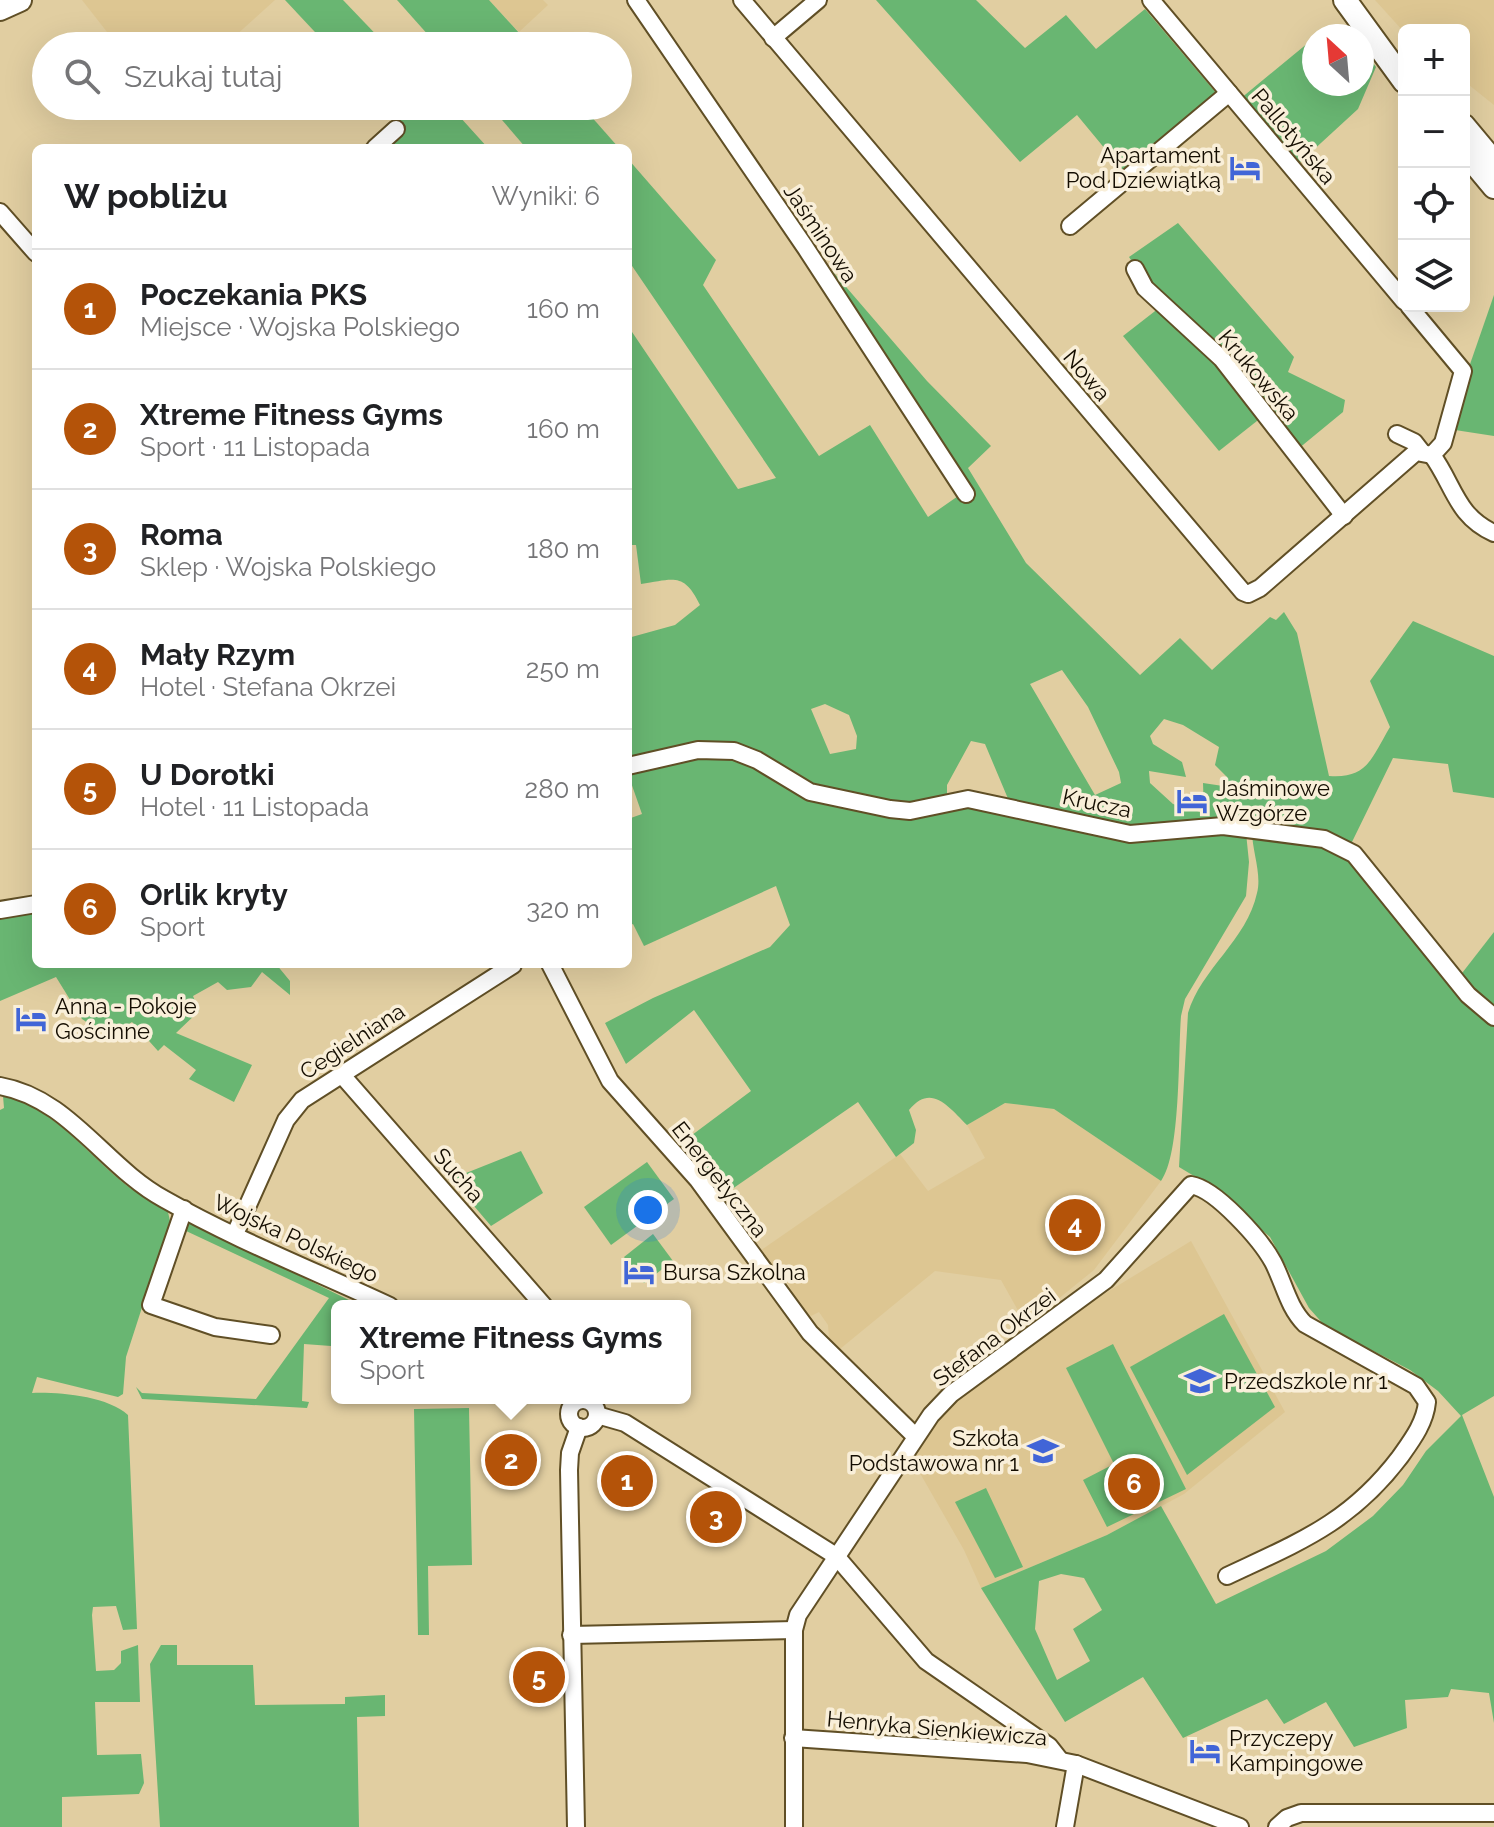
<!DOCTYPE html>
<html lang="pl">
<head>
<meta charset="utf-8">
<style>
  :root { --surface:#fff; --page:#f2f2f2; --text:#202124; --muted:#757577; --line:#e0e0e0; --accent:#b45309 }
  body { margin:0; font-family:Raleway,sans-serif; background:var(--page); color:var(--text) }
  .controls { position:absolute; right:24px; top:24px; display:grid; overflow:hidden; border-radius:12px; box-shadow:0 8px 32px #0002 }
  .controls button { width:72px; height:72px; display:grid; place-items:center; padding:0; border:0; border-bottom:2px solid var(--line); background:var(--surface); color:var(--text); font:40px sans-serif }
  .compass { position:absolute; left:1302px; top:24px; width:72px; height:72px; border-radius:50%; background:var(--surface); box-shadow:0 8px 32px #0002; rotate:334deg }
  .you { position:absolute; left:648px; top:1210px; width:28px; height:28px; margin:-20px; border:6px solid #fff; border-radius:50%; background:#1a73e8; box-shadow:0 0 0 12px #1a73e833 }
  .badge { display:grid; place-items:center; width:52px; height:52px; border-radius:50%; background:var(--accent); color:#fff; font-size:26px; font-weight:700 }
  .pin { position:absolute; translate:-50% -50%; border:4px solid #fff; box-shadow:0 2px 8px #0006 }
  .popup { position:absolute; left:331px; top:1300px; width:360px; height:104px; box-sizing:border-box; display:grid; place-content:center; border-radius:12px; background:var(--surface); filter:drop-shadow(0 2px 6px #0005); font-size:26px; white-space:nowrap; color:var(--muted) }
  .popup b { font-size:30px; color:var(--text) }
  .popup::after { content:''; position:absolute; left:50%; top:100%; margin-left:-16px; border:16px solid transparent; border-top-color:var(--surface) }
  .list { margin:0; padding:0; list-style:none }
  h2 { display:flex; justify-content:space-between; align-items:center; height:104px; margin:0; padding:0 32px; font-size:34px }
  h2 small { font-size:26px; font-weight:400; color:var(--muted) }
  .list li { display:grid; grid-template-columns:52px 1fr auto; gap:24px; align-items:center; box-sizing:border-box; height:120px; padding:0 32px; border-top:2px solid var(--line) }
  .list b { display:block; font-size:30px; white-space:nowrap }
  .list p { margin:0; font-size:26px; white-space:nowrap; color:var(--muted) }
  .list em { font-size:26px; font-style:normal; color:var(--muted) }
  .icon { flex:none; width:44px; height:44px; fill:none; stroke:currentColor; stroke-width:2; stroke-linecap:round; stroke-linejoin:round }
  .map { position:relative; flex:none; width:1494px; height:1827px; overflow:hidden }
  .search { position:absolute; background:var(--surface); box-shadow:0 8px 32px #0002; left:32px; top:32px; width:600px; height:88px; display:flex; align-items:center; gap:20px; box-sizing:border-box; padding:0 28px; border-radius:44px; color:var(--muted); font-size:30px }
  .panel { position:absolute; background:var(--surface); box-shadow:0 8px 32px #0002; left:32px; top:144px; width:600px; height:824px; border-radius:12px }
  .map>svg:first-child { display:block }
</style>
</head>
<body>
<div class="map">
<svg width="1494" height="1827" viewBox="0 0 1494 1827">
  <rect width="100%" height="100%" fill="#e1cea1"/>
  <g fill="#ddc692">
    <polygon points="82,0 275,0 224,46 118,46"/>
    <polygon points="489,0 543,0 548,5 519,32"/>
    <polygon points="1375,0 1494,0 1494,105 1464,81 1464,30 1404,32"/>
    <polygon points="1005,1103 1054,1109 1161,1181 1094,1270 1021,1329 1020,1314 1001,1280 935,1271 840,1349 829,1338 828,1325 819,1312 811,1316 799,1307 787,1281 778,1276 760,1251 900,1154 928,1191 985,1158 967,1125"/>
    <polygon points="1191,1241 1285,1412 1184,1494 1107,1535 981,1588 964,1550 913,1461 939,1420 953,1405 1091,1302"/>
  </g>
  <g fill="#69b672" fill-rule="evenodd">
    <polygon points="285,0 343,0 387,46 328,46"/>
    <polygon points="397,0 489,0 531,46 438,46"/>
    <polygon points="876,0 976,0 1025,48 1066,15 1096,49 1145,9 1217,94 1125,173 1077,115 1020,162"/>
    <polygon points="1314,38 1314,84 1362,84 1362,48 1376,67 1358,109 1297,165 1240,99"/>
    <polygon points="384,106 450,106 488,148 383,148 405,128"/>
    <polygon points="490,106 582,106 619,148 526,148"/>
    <path d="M628 159 716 260 703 285 819 456 870 425 928 517 961 494 816 252 927 381 991 446 968 468 1026 563 1140 675 1180 638 1212 670 1270 617 1276 620 1284 612 1297 633 1329 776C1368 779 1372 757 1390 727L1370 681 1413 621 1494 656V798L1453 792 1448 764 1393 758 1351 844 1310 833 1134 830 1009 801 985 744 971 741 947 785V798L909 808 813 790 752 752 628 761V638L675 625 700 605C684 572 674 579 641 584L636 545H628V326L738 489 776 478 628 260ZM1062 670 1088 707 1119 772 1121 783 1095 795 1030 684ZM825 704 849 715 857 736 856 749 830 754 811 709ZM1164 719 1183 725 1219 747 1215 765 1227 777 1223 786 1203 783 1204 813 1173 804 1150 783 1149 771 1186 777 1182 762 1153 744 1150 736Z"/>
    <polygon points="1178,223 1294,357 1288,372 1345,400 1343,412 1298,449 1149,287 1129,257"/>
    <polygon points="1494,295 1494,436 1455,430 1468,370"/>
    <polygon points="1159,308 1215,360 1262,417 1219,451 1123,336"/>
    <path d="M683 757 733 758 874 810 950 803 1079 827 1246 833 1249 862 1246 896 1185 999 1181 1016C1178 1054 1181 1154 1161 1181L1054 1109 1005 1103 967 1125C948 1106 931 1083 909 1110L916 1130 914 1143 896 1157 858 1102 722 1196 680 1144 751 1091 694 1010 626 1064 605 1023 653 998 770 947 790 925 776 886 644 946 633 924 628 926V819L642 814 628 774Z"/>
    <path d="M1252 831 1317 843 1351 855 1494 1022V1396L1462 1415 1494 1497V1723L1489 1693 1451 1689 1448 1697 1405 1700 1407 1728 1354 1747 1326 1702 1284 1724 1267 1699 1183 1738 1143 1677 1065 1722 981 1588 1107 1535 1161 1506 1216 1604 1326 1551 1373 1516 1403 1485 1426 1451 1461 1416 1438 1391 1410 1370 1325 1326 1309 1308 1270 1237 1209 1185 1179 1167 1188 1013C1201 969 1247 940 1257 893 1262 874 1252 851 1252 831ZM1061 1574 1084 1578 1102 1610 1073 1629 1090 1661 1057 1680 1035 1629 1039 1581Z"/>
    <polygon points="36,911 36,964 276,964 290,981 290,995 262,972 251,987 227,990 218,982 193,996 199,1011 176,1033 252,1065 234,1102 189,1079 196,1070 164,1045 158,1051 132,1022 109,1037 82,1019 56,977 0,1001 0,917"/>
    <polygon points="1494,932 1494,1010 1459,977"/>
    <path d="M3 1096C56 1108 88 1156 130 1188 142 1196 155 1204 168 1212L170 1221 126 1357 123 1394 118 1397 37 1377 32 1393C59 1392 107 1396 128 1415L137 1629 123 1630 116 1606 93 1607 92 1615 96 1671 114 1670 121 1663V1651L138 1645 140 1702H95L97 1755 141 1754 144 1783 139 1794 62 1797V1827H0V1110L4 1108Z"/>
    <polygon points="521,1151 543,1193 491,1226 451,1179"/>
    <polygon points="647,1162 674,1199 611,1245 584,1207"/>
    <polygon points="191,1222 361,1306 337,1306 337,1363 331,1363 331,1346 304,1344 302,1401 309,1402 307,1408 142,1399 136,1387 142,1393 256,1399 329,1298 184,1230"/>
    <polygon points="653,1234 673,1261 644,1283 624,1257"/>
    <polygon points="1224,1314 1275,1407 1187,1475 1130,1367"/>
    <polygon points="1113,1344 1186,1489 1107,1527 1083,1480 1114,1464 1066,1368"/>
    <polygon points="469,1408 472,1565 428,1566 429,1635 418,1635 414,1409"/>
    <polygon points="986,1488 1023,1567 995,1578 955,1502"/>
    <polygon points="161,1645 177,1645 177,1665 253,1665 255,1705 345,1704 345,1697 385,1695 385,1716 357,1717 359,1827 160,1827 150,1664"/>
  </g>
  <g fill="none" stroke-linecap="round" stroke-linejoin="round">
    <defs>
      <g id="minor">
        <polyline points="636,0 805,247 966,494"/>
        <polyline points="742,0 1243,592 1248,594 1260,588 1416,452 1432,455"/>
        <polyline points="1151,0 1404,301"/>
        <polyline points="773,38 818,0"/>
        <polyline points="375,148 396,129"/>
        <polyline points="0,212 36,253"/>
        <polyline points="1070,226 1229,93"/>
        <polyline points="1135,269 1145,288 1222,359 1344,516"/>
        <path d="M1409 306 1463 371 1443 443 1432 455C1454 485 1456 516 1494 533"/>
        <polyline points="1397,434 1414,442 1421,451"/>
        <polyline points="628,766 698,750 734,751 757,760 810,792 890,809 910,811 968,799 1130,834 1223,826 1324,839 1354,854 1468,995 1494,1017"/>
        <polyline points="0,910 36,904"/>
        <polyline points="550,964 610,1081 698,1180 810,1333 915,1436"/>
        <polyline points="341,1074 544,1306"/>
        <path d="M0 1086C69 1098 105 1167 164 1199 236 1240 315 1271 390 1306"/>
        <polyline points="184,1209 151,1305 215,1327 271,1335"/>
        <polyline points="235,1234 286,1120 302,1100 513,965"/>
        <circle cx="583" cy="1414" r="14"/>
        <polyline points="597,1415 625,1423 836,1556 926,1661 1049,1746 1060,1760"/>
        <polyline points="571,1635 794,1630"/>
        <polyline points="793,1738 1027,1754 1076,1764 1240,1827"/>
        <polyline points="576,1827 569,1470 570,1453 579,1427"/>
        <path d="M794 1827V1630L798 1615 931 1415 951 1394 1106 1280 1191 1185C1216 1189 1261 1240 1273 1262 1284 1283 1288 1307 1305 1324L1416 1386 1427 1402C1425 1423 1412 1440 1400 1457 1350 1523 1299 1542 1227 1576"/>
        <polyline points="1065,1827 1076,1764"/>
        <polyline points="1277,1827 1287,1818 1301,1813 1494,1813"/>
      </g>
      <g id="major">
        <polyline points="1345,0 1404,81"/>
        <polyline points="0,9 20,0"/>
        <polyline points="1464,126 1494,162"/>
        <polyline points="1464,151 1494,187"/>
      </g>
    </defs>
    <use href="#minor" stroke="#604f26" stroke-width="20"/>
    <use href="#major" stroke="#604f26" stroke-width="26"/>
    <use href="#minor" stroke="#fff" stroke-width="16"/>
    <use href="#major" stroke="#fff" stroke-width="22"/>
  </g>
  <defs>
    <symbol id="hotel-bare" viewBox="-9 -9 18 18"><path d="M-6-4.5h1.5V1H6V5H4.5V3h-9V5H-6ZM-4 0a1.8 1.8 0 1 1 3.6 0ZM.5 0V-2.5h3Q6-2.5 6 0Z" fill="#4165d7" stroke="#f9efd9" stroke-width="2.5" paint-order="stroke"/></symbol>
    <symbol id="school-bare" viewBox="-9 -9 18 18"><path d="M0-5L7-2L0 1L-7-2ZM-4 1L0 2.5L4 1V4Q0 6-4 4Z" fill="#4165d7" stroke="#f9efd9" stroke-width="2.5" paint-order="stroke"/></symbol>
  </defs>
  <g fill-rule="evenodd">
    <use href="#hotel-bare" x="1223" y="146" width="44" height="44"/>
    <use href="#hotel-bare" x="1170" y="779" width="44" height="44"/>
    <use href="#hotel-bare" x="9" y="997" width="44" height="44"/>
    <use href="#hotel-bare" x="617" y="1250" width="44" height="44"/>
    <use href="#school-bare" x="1178" y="1359" width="44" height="44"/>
    <use href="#school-bare" x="1021" y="1429" width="44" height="44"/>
    <use href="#hotel-bare" x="1183" y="1729" width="44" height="44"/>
  </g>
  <g text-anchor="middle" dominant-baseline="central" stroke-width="7" stroke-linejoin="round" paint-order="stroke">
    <g font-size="22" fill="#140d01" stroke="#f9efd9">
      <text transform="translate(1294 136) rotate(50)">Pallotyńska</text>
      <text transform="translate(821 233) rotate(56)">Jaśminowa</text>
      <text transform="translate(1087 375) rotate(50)">Nowa</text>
      <text transform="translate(1259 375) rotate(50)">Krukowska</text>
      <text transform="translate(1097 803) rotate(12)">Krucza</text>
      <text transform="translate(352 1041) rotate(-33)">Cegielniana</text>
      <text transform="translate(459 1175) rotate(49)">Sucha</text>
      <text transform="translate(720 1179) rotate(52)">Energetyczna</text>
      <text transform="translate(296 1238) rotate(25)">Wojska Polskiego</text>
      <text transform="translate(994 1337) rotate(-37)">Stefana Okrzei</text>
      <text transform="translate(937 1728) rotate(5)">Henryka Sienkiewicza</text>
    </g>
    <g font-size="22" fill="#140d01" stroke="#f9efd9" text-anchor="start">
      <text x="1221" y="155" text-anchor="end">Apartament<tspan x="1221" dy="25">Pod Dziewiątką</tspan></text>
      <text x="1216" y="788">Jaśminowe<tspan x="1216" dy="25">Wzgórze</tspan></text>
      <text x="55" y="1006">Anna - Pokoje<tspan x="55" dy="25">Gościnne</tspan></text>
      <text x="663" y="1272">Bursa Szkolna</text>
      <text x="1224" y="1381">Przedszkole nr 1</text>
      <text x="1019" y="1438" text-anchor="end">Szkoła<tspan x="1019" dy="25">Podstawowa nr 1</tspan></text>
      <text x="1229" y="1738">Przyczepy<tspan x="1229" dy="25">Kampingowe</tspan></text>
    </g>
  </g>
</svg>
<div class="controls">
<button>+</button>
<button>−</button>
<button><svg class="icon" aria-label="locate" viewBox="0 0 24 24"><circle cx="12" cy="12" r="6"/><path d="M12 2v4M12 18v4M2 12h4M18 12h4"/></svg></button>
<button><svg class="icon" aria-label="layers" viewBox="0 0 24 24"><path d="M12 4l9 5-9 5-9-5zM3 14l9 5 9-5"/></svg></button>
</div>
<svg class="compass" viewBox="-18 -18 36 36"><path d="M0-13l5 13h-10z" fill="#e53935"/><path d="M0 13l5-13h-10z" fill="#757577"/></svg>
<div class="you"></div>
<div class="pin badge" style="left:627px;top:1481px">1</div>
<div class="pin badge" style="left:511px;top:1460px">2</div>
<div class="popup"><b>Xtreme Fitness Gyms</b>Sport</div>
<div class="pin badge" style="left:716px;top:1517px">3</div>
<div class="pin badge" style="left:1075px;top:1225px">4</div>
<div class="pin badge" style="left:539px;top:1677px">5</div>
<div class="pin badge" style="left:1134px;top:1484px">6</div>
<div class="search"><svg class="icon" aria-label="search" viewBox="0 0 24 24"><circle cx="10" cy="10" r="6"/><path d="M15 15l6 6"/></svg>Szukaj tutaj</div>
<section class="panel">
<h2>W pobliżu<small>Wyniki: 6</small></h2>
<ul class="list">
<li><span class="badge">1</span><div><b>Poczekania PKS</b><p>Miejsce · Wojska Polskiego</p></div><em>160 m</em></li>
<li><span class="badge">2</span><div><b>Xtreme Fitness Gyms</b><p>Sport · 11 Listopada</p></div><em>160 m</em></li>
<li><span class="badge">3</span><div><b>Roma</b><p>Sklep · Wojska Polskiego</p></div><em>180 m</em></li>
<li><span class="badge">4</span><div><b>Mały Rzym</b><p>Hotel · Stefana Okrzei</p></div><em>250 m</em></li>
<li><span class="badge">5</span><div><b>U Dorotki</b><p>Hotel · 11 Listopada</p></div><em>280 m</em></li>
<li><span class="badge">6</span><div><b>Orlik kryty</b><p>Sport</p></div><em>320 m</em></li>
</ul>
</section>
</div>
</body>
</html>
